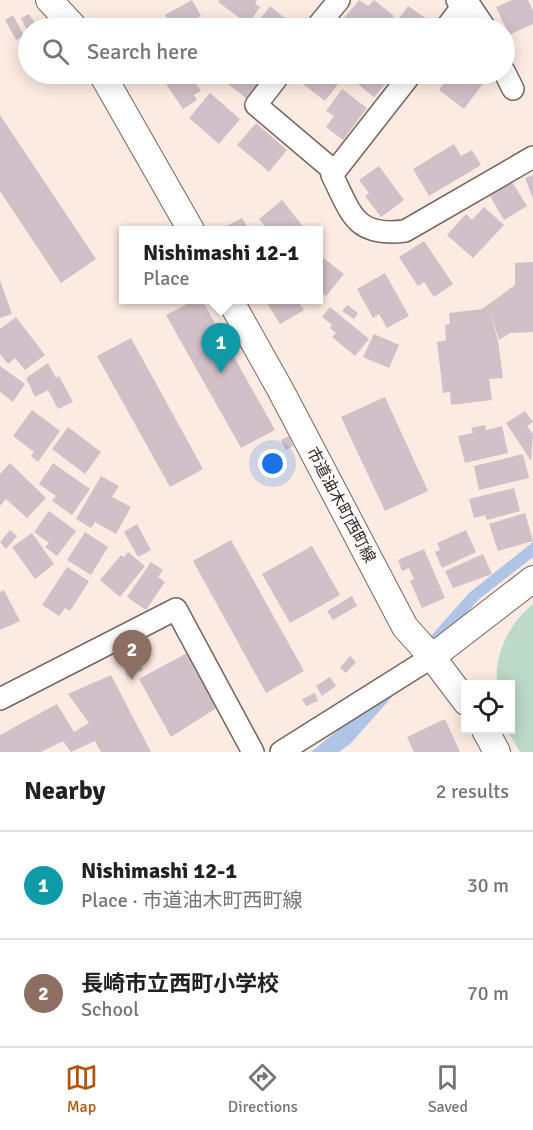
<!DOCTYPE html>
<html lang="en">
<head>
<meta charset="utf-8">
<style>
  :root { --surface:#fff; --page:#f2f2f2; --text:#202124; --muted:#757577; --line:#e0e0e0; --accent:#b45309 }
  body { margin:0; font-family:Signika,"Noto Sans JP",sans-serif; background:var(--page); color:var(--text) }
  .controls { position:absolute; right:18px; bottom:18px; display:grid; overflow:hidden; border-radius:0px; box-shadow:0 3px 15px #0003 }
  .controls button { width:54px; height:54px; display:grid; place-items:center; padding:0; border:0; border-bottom:2px solid var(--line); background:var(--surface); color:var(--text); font:30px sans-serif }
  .you { position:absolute; left:273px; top:464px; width:21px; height:21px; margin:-15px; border:4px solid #fff; border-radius:50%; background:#1a73e8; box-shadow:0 0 0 9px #1a73e833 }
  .badge { display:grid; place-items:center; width:39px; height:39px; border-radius:50%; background:var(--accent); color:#fff; font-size:20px; font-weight:700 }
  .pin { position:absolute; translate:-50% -50px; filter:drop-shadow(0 2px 3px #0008) }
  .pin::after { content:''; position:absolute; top:32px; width:21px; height:18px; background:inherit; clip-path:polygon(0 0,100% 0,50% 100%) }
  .popup { position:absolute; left:119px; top:226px; width:204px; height:78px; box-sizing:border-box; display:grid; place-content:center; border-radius:0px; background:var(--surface); filter:drop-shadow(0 2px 4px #0005); font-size:20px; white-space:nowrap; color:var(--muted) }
  .popup b { font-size:22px; color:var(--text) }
  .popup::after { content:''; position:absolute; left:50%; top:100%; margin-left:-12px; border:12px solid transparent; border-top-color:var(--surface) }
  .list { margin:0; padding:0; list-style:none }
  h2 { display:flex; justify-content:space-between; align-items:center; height:78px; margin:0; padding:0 24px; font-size:26px }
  h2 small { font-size:20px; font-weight:400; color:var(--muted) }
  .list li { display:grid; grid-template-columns:39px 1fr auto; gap:18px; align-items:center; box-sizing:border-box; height:108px; padding:0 24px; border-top:2px solid var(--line) }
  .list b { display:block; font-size:22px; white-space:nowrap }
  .list p { margin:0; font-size:20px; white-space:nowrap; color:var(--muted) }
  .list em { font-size:20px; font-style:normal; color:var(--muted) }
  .icon { flex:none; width:33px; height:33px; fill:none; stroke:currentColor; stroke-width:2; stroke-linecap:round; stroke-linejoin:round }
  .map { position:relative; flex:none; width:533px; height:752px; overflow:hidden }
  .search { position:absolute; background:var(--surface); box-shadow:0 3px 15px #0003; left:18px; right:18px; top:18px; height:66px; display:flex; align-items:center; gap:15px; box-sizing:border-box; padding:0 21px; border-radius:33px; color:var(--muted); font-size:22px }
  .sheet { height:294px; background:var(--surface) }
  nav { display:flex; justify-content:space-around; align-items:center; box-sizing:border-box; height:84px; border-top:2px solid var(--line); background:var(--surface); font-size:16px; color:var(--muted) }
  nav a { display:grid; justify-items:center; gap:3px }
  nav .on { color:var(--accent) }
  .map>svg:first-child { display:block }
</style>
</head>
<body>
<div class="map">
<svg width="533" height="752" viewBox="0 0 533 752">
  <rect width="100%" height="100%" fill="#fcebe3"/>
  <path fill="#bcd9c9" d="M533 604V752H520L507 730H510V684H497C494 654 509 624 533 604Z"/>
  <polygon fill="#b0c4e5" points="533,542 533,557 478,600 351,743 339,752 311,752 354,717 391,681 469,593"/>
  <g fill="#d1c0c8">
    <polygon points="192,0 201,16 192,20 197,28 172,28 165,15"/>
    <polygon points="220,0 257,0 255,3 260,7 248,24 218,2"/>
    <polygon points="359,0 368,6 374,0 394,16 384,28 357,28 344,18"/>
    <polygon points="512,0 528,0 533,11 533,24 509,35 496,7"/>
    <polygon points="270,6 297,28 254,27"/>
    <polygon points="408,6 430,21 424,28 392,28"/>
    <polygon points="29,14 38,28 28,28 28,32 21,18"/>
    <polygon points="13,15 24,36 16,40 5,20"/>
    <polygon points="174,74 189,74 201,91 194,95 197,100 183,109 164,81"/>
    <polygon points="226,74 266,74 247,99 222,79"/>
    <polygon points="298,74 346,74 325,101 295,78"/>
    <polygon points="358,74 394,74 374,97 353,80"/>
    <polygon points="438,74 490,74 464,109 439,90 446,80"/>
    <polygon points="342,89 367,108 343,140 326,127 334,116 326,111"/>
    <polygon points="210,93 240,119 219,144 189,118"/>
    <polygon points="0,115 96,259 61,283 0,191"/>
    <polygon points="256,123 287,150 269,172 237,145"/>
    <polygon points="454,144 461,156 472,150 481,165 429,196 413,169"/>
    <polygon points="379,166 404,200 381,217 365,196 369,193 359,180"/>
    <polygon points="533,175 533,199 525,178"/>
    <polygon points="512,182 527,206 504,220 490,196"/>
    <polygon points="282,200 306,230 268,230 259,219"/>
    <polygon points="484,207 504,225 473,258 447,235 466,214 472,220"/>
    <polygon points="242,218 249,230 224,230 223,228"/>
    <polygon points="424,241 453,284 434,297 424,282 418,286 399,257"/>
    <polygon points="318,254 344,274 326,296 318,289"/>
    <polygon points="533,262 533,332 510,333 499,340 490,312 498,341 503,378 489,379 492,400 451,405 450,392 443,393 437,342 446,340 445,325 450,324 449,313 482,309 515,285 515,263"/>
    <polygon points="385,273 409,316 387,328 379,314 373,318 357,289"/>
    <polygon points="0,280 12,314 0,318"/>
    <polygon points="195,300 202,300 275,430 241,448 166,315"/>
    <polygon points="265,300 297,300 304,310 280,324"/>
    <polygon points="347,305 358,313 354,319 342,311"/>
    <polygon points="330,307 369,339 355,356 332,337 336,333 330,328 332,325 322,317"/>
    <polygon points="16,317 45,355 25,370 15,358 8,364 0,354 0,329"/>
    <polygon points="374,334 399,345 389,368 363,357"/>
    <polygon points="131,338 203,469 170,487 97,356"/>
    <polygon points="48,363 56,378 59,376 73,402 58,409 48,390 35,397 26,378"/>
    <polygon points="0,366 25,384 13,402 0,392"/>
    <polygon points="385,397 428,491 385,511 341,417"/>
    <polygon points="32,410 60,431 38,462 31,456 34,452 13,436"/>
    <polygon points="525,411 533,422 527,426 533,434 531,461 506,423"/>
    <polygon points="485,425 486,430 502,426 508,453 465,463 458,436 473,433 471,428"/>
    <polygon points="68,427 101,452 85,474 52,449"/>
    <polygon points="289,436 293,446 286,450 281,440"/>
    <polygon points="523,454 529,478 479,490 474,466"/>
    <polygon points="10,463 46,498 27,518 6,499 0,506 0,474"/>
    <polygon points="53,463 90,489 72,515 52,501 56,496 39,484"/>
    <polygon points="101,476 119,486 112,497 131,507 116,534 95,522 91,528 76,519"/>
    <polygon points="514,488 520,511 487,520 485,515 474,518 469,499"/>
    <polygon points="49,511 76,531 57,556 45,547 49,543 34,532"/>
    <polygon points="525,513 533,541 498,551 489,524"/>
    <polygon points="137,524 151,550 138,557 124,532"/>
    <polygon points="10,530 17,536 6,549 0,542"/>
    <polygon points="466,530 476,552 442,568 435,552 440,550 437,543"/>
    <polygon points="85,532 108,547 91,575 67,560"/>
    <polygon points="32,533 54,564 35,579 12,547"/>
    <polygon points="231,540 304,671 266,693 193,561"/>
    <polygon points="312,546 340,595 290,623 262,574"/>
    <polygon points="424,549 445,598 422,608 410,581 414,579 409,568 402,571 398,560"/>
    <polygon points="128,552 145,566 120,597 100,580 121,555 124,557"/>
    <polygon points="483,554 492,574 453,588 445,571"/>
    <polygon points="151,562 163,570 158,577 165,582 146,610 127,597"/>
    <polygon points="67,567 89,581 70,611 65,608 59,616 42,605"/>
    <polygon points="4,590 20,621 0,630 0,592"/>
    <polygon points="352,596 357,606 333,620 327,611"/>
    <polygon points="187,653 218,707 171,737 139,679"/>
    <polygon points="350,656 356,662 346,673 340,668"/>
    <polygon points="138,659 143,670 128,677 123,666"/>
    <polygon points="111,675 151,752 101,752 95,741 71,752 63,741 41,752 0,752 0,735 57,704 74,732 89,723 68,694"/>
    <polygon points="330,677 336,686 322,696 316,686"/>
    <polygon points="315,693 318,701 306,706 302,699"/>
    <polygon points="445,719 460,752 414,752 407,737"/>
  </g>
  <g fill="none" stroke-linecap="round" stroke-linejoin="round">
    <defs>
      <g id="minor">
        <polyline points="457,0 467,1 485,28"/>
        <polyline points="316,28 339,0"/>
        <polyline points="446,28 467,0"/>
        <polyline points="504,71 513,89"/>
        <polyline points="280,74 256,105 334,171"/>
        <path d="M411 74 332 175C352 215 355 237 405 231L533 157"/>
        <polyline points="0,699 176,609 253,752"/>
        <polyline points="281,752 432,657"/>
      </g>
      <g id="tertiary">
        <polyline points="49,0 75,28"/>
        <polyline points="102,74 191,230"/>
        <polyline points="230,300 280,389 405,627 432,657 466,702"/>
        <polyline points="432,657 533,579"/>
        <polyline points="485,730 497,752"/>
      </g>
    </defs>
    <use href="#minor" stroke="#75665f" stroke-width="24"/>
    <use href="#tertiary" stroke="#75665f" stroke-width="28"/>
    <use href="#minor" stroke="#fff" stroke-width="21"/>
    <use href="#tertiary" stroke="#fff" stroke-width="26"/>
  </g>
  <g text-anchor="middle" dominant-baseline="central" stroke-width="4.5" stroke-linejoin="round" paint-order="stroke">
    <g font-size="16" fill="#322b28" stroke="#fffbfa">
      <text transform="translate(341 505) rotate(62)">市道油木町西町線</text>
    </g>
  </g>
</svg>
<div class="controls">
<button><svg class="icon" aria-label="locate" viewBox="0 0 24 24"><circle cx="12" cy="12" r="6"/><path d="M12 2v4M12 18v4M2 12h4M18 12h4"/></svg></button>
</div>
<div class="you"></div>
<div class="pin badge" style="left:221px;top:373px;background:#0f9aa8">1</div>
<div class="popup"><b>Nishimashi 12-1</b>Place</div>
<div class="pin badge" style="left:132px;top:680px;background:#8d6e63">2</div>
<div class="search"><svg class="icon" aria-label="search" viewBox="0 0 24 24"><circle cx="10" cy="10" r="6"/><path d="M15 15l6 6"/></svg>Search here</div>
</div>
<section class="sheet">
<h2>Nearby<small>2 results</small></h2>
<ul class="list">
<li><span class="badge" style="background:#0f9aa8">1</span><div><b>Nishimashi 12-1</b><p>Place · 市道油木町西町線</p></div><em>30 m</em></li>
<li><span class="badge" style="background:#8d6e63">2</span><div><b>長崎市立西町小学校</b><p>School</p></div><em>70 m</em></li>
</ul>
</section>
<nav>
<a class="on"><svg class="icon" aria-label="map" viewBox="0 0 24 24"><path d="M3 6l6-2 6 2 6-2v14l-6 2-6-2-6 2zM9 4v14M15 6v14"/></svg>Map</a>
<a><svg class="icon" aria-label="directions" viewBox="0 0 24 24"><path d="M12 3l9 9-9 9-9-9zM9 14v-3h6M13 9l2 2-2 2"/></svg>Directions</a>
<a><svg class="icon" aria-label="saved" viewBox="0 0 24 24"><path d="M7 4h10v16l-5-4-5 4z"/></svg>Saved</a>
</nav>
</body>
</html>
